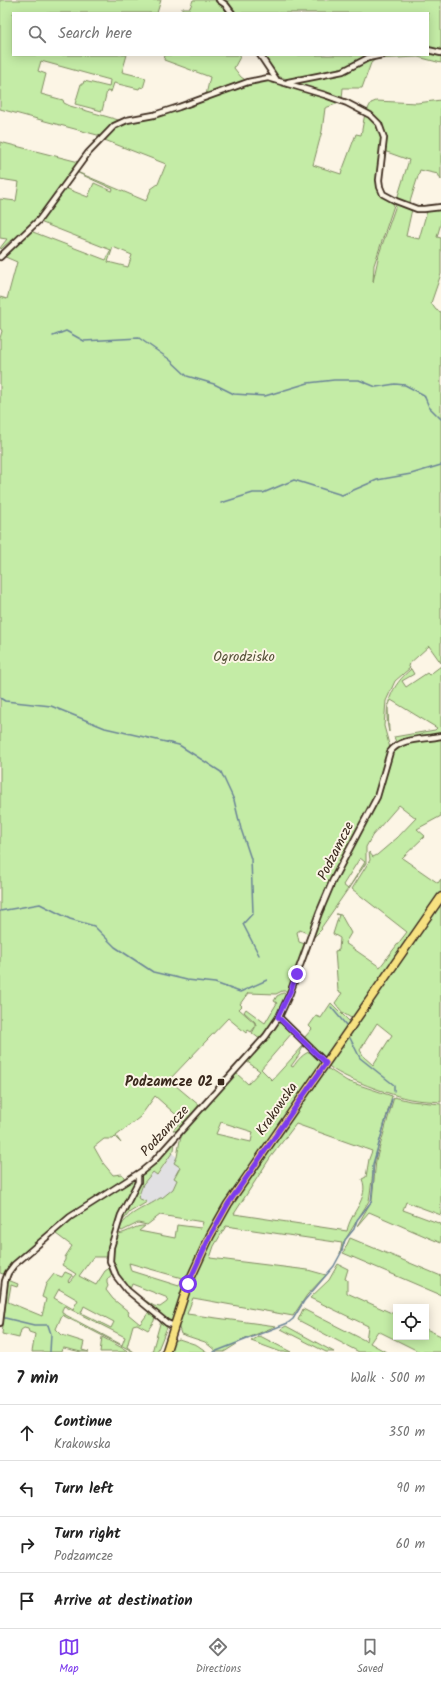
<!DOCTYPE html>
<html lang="en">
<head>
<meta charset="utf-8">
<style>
  :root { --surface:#fff; --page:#f6f6f6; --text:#222; --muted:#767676; --line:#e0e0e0; --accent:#7c3aed }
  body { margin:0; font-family:Kalam,sans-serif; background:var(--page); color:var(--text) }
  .controls { position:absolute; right:12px; bottom:12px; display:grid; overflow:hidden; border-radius:0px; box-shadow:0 2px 10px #0003 }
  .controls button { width:36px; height:36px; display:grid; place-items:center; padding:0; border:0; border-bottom:1px solid var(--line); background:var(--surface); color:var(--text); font:20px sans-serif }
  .stop { position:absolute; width:12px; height:12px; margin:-9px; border:3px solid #7c3aed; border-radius:50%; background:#fff }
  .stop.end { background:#7c3aed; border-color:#fff; box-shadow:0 1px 4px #0008 }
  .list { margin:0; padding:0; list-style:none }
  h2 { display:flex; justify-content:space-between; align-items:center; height:52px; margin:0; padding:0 16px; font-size:17px }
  h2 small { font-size:13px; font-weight:400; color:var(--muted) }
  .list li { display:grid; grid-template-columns:26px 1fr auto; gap:12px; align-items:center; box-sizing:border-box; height:56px; padding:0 16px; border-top:1px solid var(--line) }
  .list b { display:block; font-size:15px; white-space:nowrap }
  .list p { margin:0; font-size:13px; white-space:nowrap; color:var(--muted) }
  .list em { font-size:13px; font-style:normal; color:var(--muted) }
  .icon { flex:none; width:22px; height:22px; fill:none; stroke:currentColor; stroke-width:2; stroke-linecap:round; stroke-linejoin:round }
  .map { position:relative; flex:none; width:441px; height:1352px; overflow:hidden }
  .search { position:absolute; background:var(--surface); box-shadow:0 2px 10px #0003; left:12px; right:12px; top:12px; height:44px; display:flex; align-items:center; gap:10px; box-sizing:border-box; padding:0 14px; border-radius:0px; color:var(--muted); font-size:15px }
  .sheet { height:276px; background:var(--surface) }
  nav { display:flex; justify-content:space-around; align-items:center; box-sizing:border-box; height:56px; border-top:1px solid var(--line); background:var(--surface); font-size:11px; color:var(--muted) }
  nav a { display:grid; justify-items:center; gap:2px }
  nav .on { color:var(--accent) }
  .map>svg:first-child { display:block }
</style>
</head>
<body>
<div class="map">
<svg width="441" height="1352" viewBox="0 0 441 1352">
  <rect width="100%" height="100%" fill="#fcf5e5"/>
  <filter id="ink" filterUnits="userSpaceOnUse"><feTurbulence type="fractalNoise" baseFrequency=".025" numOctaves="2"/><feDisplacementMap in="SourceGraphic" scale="8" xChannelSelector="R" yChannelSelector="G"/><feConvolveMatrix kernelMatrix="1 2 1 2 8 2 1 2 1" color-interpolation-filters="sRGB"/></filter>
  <g filter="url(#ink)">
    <polygon fill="#e1e0e3" points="172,1153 177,1157 180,1167 174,1178 177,1180 173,1189 162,1199 160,1198 151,1205 138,1198 143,1184 153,1172 158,1175"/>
    <g fill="#c4eca6" stroke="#808b62" fill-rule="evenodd">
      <polygon points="0,0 161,0 157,13 13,13 13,55 127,55 122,72 146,78 143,88 140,87 139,89 114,83 111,92 107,91 102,111 75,104 81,84 83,84 84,81 109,87 110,80 41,61 38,71 46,74 41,94 63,100 64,103 70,106 122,121 101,136 0,109"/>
      <polygon points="193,0 217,0 231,13 182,13 182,8 190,8"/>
      <polygon points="226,0 441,0 441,52 428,48 428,13 235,13 225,2"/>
      <polygon points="428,52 441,56 441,63 418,57 376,59 371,63 362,88 343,88 342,99 326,93 293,83 344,73 370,59 396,55 428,55"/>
      <polygon points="165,55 241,55 234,68 241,77 247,81 206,95 210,77 164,60"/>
      <polygon points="262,55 374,55 342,70 290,80 277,76"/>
      <path d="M268 79 276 80 342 102 325 108 322 131 313 165 341 174 356 134 361 135 365 113C409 137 352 183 395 202L374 265 373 282 379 254 397 202 412 209 406 236 419 239 427 211 441 210V223L437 237 441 238V274L431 303 436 310 441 312V663L429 646 408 665 410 668 395 681 386 701 384 726 390 748 386 757 375 796 332 877 317 911 309 934 300 930 297 932 299 942 305 944 289 991H282L276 994 248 993 240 1004 242 1006 239 1009 255 1023V1027L251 1032 248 1030 246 1033 228 1018 169 1080 200 1106 178 1132 173 1130 182 1120 155 1096 140 1117 116 1136 121 1143 115 1137 113 1139H104L94 1147 103 1163 113 1175 122 1174 125 1179 71 1214 11 1265 3 1274 0 1273V338L2 331 0 328V297L7 299 17 262 3 256 0 258 44 217 65 188 88 197 94 183 112 191 113 189 76 172C86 156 98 138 114 128 128 118 147 119 163 114 199 103 231 86 268 79ZM102 139 166 164 158 184 151 189 146 201 77 172 87 156ZM40 222 111 250 106 260 33 232 32 230ZM113 247 132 255 128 267 108 262Z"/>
      <polygon points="441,100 441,180 438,174 420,170 409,205 397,199 409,160 384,151 385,140 373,115 367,111 371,103 376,101 417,103"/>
      <polygon points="0,142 79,162 49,207 16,239 10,241 1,249 0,248 7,239 0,238 0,199 16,201 19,182 0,179"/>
      <path d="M441 666V734L404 740 396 742 394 737 435 730 437 728 391 700 388 707 389 732C383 706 391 686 411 669L414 674 402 681 406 687 427 673 429 675Z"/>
      <path d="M441 738V816L417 829 425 836 402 858 438 883 441 879V891L353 1018H351L343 1013 335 1003 342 993 338 991 335 951 339 950 340 938 333 934 339 915 336 914 341 915 351 933 345 943 380 967 407 932 352 889 370 860 369 852 373 857 377 855 397 838 416 818 399 805 372 836 366 847V863L321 928 322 929 311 940 323 908 348 855 376 803 392 753 398 746 405 744ZM360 858 365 862 348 889 343 885Z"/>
      <path d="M441 903V1102C431 1101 420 1101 410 1099 394 1096 339 1077 329 1066V1062ZM377 1023 392 1035 373 1065 364 1057 360 1050Z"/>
      <polygon points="283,993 287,994 275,1020 261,1040 252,1033 256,1026 255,1022 244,1012 246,1009 265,1023 277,1003 274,1001 277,996"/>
      <polygon points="331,1003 349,1021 349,1024 324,1058 304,1038 312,1029 309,1026 316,1016 321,1018"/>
      <path d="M280 1021 285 1023 302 1040 301 1042 292 1033 261 1069 272 1080 304 1045 299 1055 291 1066 293 1067C298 1060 303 1053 312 1051L322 1063 237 1186 213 1224 187 1279 173 1320 169 1322 148 1307V1304C145 1302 143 1301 140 1300 123 1293 109 1264 112 1248 114 1243 115 1237 118 1234 128 1233 135 1225 145 1226L139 1231 175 1238 177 1225 201 1228 203 1222 160 1215 147 1225 138 1223 122 1231 119 1229C130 1210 145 1209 160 1198H162L173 1189 177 1180 174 1178 180 1167 174 1163 177 1157 180 1140 184 1131 236 1073 248 1084 260 1071 246 1061ZM221 1122 253 1132 251 1142 216 1134ZM129 1263 182 1278 179 1286 131 1271ZM132 1284 168 1298 167 1302 160 1307 154 1306 132 1292 130 1289Z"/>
      <path d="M327 1068 347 1081 392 1096 375 1159 369 1201 345 1240 340 1254 342 1243 226 1226 214 1246 210 1258 308 1270 326 1275 307 1295 293 1316 193 1298 187 1314 276 1326 243 1340 224 1352H217L205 1342 181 1334 178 1325 186 1300 209 1246 225 1216 241 1190ZM296 1124 372 1151 369 1159 366 1177 362 1179C370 1198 350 1213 347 1231L234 1214 270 1158Z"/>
      <polygon points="394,1097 410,1101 441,1104 441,1215 406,1202 403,1210 441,1224 441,1243 369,1212 357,1226 372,1200 376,1160"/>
      <polygon points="175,1142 174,1150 157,1175 153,1172 143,1184 138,1198 147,1202 130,1212 120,1224 142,1175 157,1162"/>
      <path d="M136 1179 135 1184 125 1203 109 1257H93L79 1276 96 1285 105 1271 111 1267 113 1274 107 1279V1283L108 1286 106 1290 113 1299 129 1312 128 1314 140 1324 149 1312 140 1303 155 1315 154 1321 148 1330 137 1324 133 1325 127 1347 134 1352 62 1315 56 1329 62 1335 84 1342 82 1350 89 1352H81L64 1348 62 1349 61 1352H32L35 1334 29 1332 28 1329 24 1328 21 1330 19 1338 2 1334 8 1280 18 1284 17 1287 11 1285 8 1302 42 1316 46 1299 42 1297 46 1284 54 1274 62 1277 65 1272 72 1275 68 1281 69 1282 76 1274 62 1265 65 1260V1257L72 1246 56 1234V1232L78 1214 128 1181ZM59 1289 78 1300 73 1309 54 1298ZM64 1306 125 1337 122 1345 62 1313V1310ZM84 1306 114 1322 111 1328 81 1313Z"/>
      <polygon points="350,1238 441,1276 441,1295 343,1253"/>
      <polygon points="338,1264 348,1269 345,1279 347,1280 347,1293 396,1315 396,1337 426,1337 426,1329 441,1336 441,1352 420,1352 378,1331 370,1343 386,1352 359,1352 298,1320 303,1309 366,1341 368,1326 310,1298 329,1280"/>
      <polygon points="161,1320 168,1325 157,1352 152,1352"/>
      <polygon points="286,1326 334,1352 326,1352 281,1329"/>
      <polygon points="260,1336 291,1352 281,1352 251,1341"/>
      <polygon points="102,1337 126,1350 129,1352 100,1352"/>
      <polygon points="179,1339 197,1345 207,1352 170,1352 173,1341"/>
    </g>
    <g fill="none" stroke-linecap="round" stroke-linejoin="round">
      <g stroke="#6b8497" stroke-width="1.5">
        <polyline points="53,336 66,331 84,341 139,338 169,359 187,376 214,384 234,394 265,396 308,383 334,380 359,380 376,387 395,384 405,385 424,395 429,407 441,419"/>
        <polyline points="221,503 253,493 263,493 294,480 342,495 377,480 411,474 441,465"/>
        <polyline points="0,698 5,701 51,706 105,728 179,745 221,772 234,800 241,829 251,859 253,913 243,924 259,955"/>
        <polyline points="0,911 40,904 70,919 94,926 115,947 153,972 187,980 215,983 240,992 267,980"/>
        <polyline points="331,1007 346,1025"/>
        <polyline points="350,1038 360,1058 394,1085 394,1091"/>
        <polyline points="5,1318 34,1325 48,1325 51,1334 50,1352"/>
        <polyline points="214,1352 288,1323 293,1319 304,1301 334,1266 341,1253 345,1240 354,1229 357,1220 371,1202 373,1183 373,1164 392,1099"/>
      </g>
      <defs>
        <g id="minor">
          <polyline points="219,0 226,5 232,13"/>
          <polyline points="428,50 441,53"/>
          <polyline points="260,55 276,79"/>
          <polyline points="288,82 343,71 368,58 382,55"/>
          <polyline points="0,257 39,220 88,153 114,126 127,120 154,115 179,107 248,82 268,78 325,95 347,103 370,115 379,124 384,138 379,180 380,187 383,194 396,201 417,209 424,209 441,207"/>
          <polyline points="279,1017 326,1063"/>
          <polyline points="138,1174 138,1182 121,1215 111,1247 110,1261 116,1276 127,1290 167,1323 174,1326"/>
          <path d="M0 1323 5 1281 8 1273 14 1265 70 1217 142 1171 153 1162 266 1036 279 1017 290 993 319 913 333 880 377 797 390 752C401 737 424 740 441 736"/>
        </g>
        <polyline id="primary" points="166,1352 188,1284 210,1236 228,1204 441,897"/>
      </defs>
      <use href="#minor" stroke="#3b2a1e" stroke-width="8"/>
      <use href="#primary" stroke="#3b2a1e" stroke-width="10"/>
      <use href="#minor" stroke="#fcf5e5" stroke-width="4.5"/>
      <use href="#primary" stroke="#f7e281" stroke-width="7"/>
    </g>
  </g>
  <g fill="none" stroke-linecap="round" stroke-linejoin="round" filter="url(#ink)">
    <polyline stroke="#7c3aed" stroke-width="5" points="188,1284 210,1236 228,1204 326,1063 278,1017 290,992 297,974"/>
  </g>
  <rect fill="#3b2a1e" stroke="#fcf5e5" stroke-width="1.5" x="217" y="1078" width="8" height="8" rx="2"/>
  <g text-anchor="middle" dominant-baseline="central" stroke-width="4" stroke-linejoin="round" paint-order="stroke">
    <g font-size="14" fill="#565139" stroke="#fcf5e5">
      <text x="244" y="657">Ogrodzisko</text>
    </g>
    <g font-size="14" fill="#3b2a1e" stroke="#fcf5e5">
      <text transform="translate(336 851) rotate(-63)">Podzamcze</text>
      <text transform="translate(277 1109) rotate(-55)">Krakowska</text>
      <text transform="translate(165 1131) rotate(-47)">Podzamcze</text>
    </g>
    <g font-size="14" font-weight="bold" fill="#3b2a1e" stroke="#fcf5e5" text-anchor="end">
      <text x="213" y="1082">Podzamcze 02</text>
    </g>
  </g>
</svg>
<div class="controls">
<button><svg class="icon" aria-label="locate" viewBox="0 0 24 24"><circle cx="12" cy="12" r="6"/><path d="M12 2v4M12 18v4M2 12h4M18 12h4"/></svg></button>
</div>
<div class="stop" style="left:188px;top:1284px"></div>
<div class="stop end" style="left:297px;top:974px"></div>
<div class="search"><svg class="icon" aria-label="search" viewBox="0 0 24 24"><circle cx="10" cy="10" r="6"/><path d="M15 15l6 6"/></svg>Search here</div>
</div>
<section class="sheet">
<h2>7 min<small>Walk · 500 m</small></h2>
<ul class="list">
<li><svg class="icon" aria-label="ahead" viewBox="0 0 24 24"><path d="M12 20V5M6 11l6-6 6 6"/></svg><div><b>Continue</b><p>Krakowska</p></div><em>350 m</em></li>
<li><svg class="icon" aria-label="left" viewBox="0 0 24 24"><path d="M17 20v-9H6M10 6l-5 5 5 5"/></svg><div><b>Turn left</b></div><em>90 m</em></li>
<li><svg class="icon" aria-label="right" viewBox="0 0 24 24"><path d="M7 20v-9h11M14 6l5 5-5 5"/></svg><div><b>Turn right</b><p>Podzamcze</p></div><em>60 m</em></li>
<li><svg class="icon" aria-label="arrive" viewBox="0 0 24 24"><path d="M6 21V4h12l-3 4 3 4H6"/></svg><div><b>Arrive at destination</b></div></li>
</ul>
</section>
<nav>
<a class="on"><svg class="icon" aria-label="map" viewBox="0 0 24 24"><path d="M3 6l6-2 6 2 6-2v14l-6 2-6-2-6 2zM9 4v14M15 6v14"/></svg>Map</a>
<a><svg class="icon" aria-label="directions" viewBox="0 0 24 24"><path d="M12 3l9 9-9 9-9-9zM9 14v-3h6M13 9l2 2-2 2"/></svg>Directions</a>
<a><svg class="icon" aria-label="saved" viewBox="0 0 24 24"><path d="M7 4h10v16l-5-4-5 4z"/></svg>Saved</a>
</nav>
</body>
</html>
